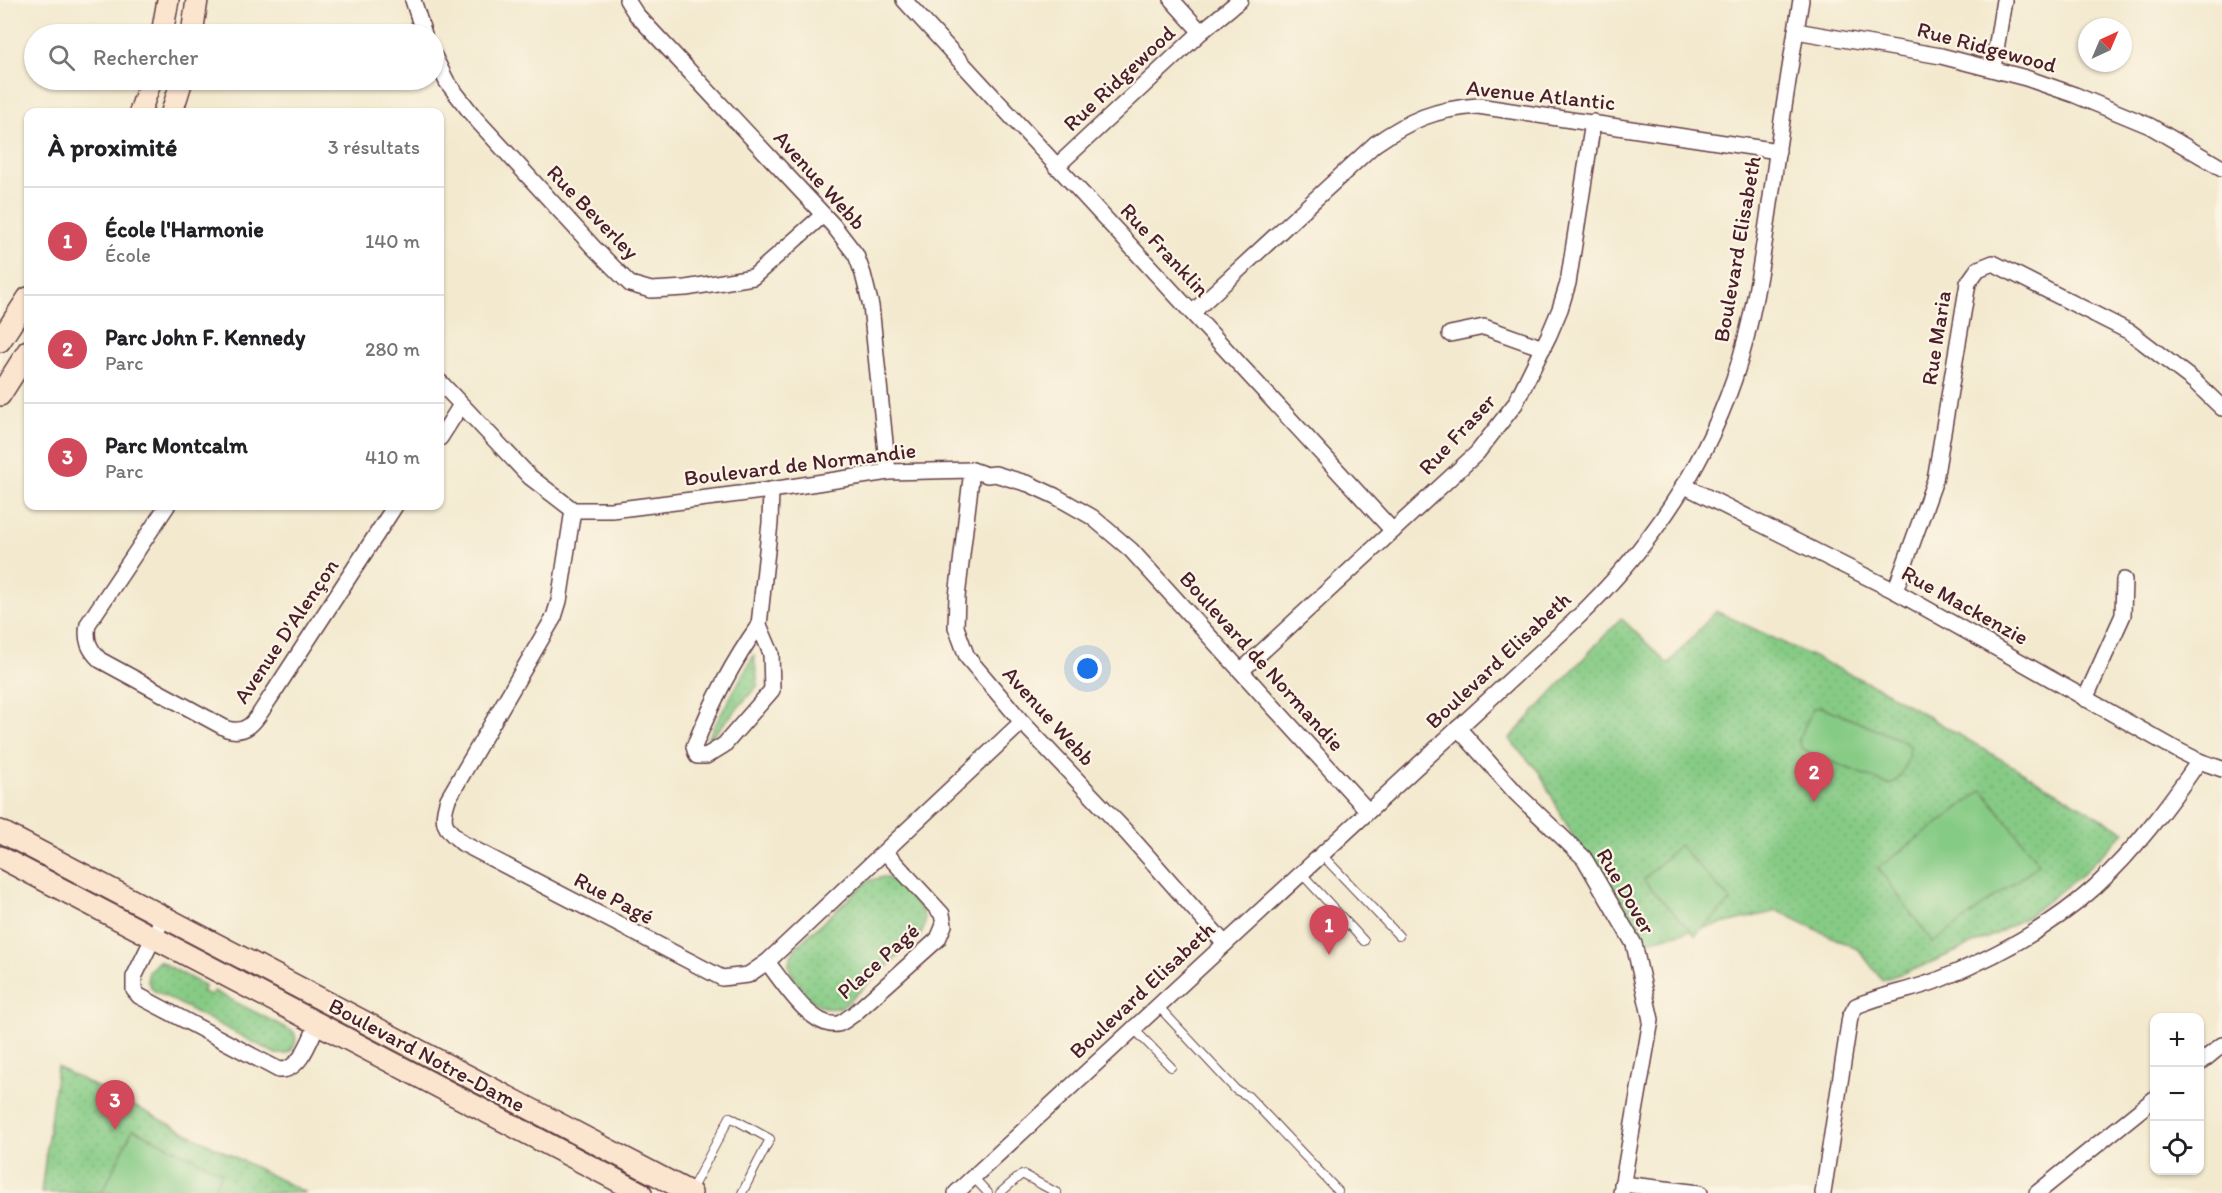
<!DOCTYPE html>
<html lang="fr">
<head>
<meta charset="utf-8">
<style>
  :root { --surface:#fff; --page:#f6f6f6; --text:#202124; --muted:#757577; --line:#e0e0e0; --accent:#d1495b }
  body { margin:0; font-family:Itim,sans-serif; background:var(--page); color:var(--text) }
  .controls { position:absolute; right:18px; bottom:18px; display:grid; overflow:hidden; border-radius:12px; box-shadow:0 2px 4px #0004 }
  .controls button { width:54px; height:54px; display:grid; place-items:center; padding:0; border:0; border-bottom:2px solid var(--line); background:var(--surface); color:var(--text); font:30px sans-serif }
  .compass { position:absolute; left:2078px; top:18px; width:54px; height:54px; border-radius:50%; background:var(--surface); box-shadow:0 2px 4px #0004; rotate:44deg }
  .you { position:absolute; left:1088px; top:669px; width:21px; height:21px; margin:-15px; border:4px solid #fff; border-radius:50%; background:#1a73e8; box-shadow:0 0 0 9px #1a73e833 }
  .badge { display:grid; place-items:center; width:39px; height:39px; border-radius:50%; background:var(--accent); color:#fff; font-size:20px; font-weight:700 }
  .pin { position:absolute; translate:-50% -50px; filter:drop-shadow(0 2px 3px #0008) }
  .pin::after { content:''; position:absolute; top:32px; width:21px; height:18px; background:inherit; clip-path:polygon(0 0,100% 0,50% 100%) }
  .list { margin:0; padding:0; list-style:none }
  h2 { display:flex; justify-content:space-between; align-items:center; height:78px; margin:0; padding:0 24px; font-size:26px }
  h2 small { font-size:20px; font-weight:400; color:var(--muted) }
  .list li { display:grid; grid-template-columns:39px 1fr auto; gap:18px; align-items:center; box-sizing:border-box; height:108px; padding:0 24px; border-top:2px solid var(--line) }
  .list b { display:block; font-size:22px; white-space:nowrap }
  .list p { margin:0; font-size:20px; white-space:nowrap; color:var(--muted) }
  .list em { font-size:20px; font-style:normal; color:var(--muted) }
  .icon { flex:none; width:33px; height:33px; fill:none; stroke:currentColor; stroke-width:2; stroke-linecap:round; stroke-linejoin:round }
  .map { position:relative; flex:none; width:2222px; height:1193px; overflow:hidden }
  .search { position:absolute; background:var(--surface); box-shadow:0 2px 4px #0004; left:24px; top:24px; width:420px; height:66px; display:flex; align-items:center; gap:15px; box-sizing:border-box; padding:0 21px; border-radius:33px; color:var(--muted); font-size:22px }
  .panel { position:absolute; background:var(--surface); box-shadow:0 2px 4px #0004; left:24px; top:108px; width:420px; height:402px; border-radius:12px }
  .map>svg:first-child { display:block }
</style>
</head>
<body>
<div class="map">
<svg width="2222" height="1193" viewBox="0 0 2222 1193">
  <defs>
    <pattern id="grass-dots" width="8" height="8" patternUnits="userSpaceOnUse" patternTransform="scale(1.5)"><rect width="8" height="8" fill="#86cb85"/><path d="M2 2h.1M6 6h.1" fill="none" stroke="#75ae73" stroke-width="1.8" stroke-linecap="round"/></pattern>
  </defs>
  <rect width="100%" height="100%" fill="#fcf5e5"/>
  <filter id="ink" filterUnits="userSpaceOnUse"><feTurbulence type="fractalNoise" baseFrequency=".0167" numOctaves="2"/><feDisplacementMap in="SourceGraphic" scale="12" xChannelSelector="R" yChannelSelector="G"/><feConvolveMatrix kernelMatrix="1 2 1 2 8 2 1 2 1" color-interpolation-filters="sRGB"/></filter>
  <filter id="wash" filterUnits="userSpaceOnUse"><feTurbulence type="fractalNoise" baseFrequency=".008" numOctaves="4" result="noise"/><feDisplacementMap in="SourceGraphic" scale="24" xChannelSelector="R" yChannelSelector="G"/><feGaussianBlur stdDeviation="1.35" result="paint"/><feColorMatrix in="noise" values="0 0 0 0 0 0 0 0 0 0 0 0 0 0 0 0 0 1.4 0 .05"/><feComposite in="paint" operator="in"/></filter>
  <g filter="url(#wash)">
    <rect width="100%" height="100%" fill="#f3e9cf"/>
    <g fill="url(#grass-dots)" stroke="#687558" stroke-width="1.5">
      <polygon points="1716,611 1881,689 2125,832 2081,875 2028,916 1996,934 1920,967 1882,980 1859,950 1778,911 1634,944 1584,858 1539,772 1509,739 1621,618 1668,664"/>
      <polygon points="754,655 758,685 709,740 708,737"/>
      <path d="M883 877C895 879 901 886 910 896 924 911 933 923 915 941L846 1004C839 1008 831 1010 823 1007 812 1004 789 976 789 964 789 957 793 953 796 947L868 881Z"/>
      <path d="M159 961 205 986 202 991 211 996 214 991 294 1032C298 1042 295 1049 286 1054H276L153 990 148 982V972Z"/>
      <polygon points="57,1067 306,1193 41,1193"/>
    </g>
    <g fill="#86cb85" stroke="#687558" stroke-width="1.5">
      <path d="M1822 707 1901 740 1909 746C1909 759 1903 780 1889 785L1806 751 1801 747 1799 739 1813 708Z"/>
      <polygon points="1983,790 2039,864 1933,943 1878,868"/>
      <polygon points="1679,845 1731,901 1695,935 1643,880"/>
      <polygon points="133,1129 222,1172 212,1193 102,1193"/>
    </g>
  </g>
  <g filter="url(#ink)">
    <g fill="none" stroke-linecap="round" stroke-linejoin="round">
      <defs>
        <g id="lane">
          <polyline points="1322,855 1399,936"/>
          <polyline points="1301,873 1364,941"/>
          <polyline points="1158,1006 1236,1090 1248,1096 1338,1191"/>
          <polyline points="1134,1029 1171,1067"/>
          <polyline points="973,1177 988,1193"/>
          <polyline points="690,1192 730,1117 770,1139 742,1193"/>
          <polyline points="1000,1193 1022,1174 1057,1193"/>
        </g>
        <g id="street">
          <polyline points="413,0 424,34"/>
          <polyline points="627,0 636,14 833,225 856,255 863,274 871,306 888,472"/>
          <polyline points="904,0 1393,531"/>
          <polyline points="1172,0 1201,32"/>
          <polyline points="1796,31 1941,56 2026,78 2075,95 2150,126 2222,168"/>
          <polyline points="434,56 447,82 475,118 594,248 630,284 651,290 686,288 753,277 823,215"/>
          <polyline points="1993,68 2004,0"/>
          <polyline points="1056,167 1201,32 1240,0"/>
          <path d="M1193 312 1375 144C1410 120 1435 109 1478 106L1778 151"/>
          <polyline points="1450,334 1484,327 1543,348"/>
          <polyline points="440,382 530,477 573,510 612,510 771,490 888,472 972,470 987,475 995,474 1029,484 1055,496 1092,517 1131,550 1368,811"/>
          <polyline points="440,438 461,405"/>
          <polyline points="972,470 957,597 956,627 967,657 1022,722 1127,833 1225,944"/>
          <polyline points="1683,485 1895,591 2179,751 2199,761 2222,769"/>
          <path d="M167 506 88 624C85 640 89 649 100 660L227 729C251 736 258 715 270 698L395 506"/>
          <path d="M573 510 559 601 554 617 448 799C440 823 444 827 462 843L722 978 748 975 767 962 1022 722"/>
          <polyline points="1895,591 1935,480 1968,283 1978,269 1993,263 2130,332 2194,381 2222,408"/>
          <path d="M759 625C732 663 711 704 694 747L697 756H706L724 745 772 690 771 653 759 625 770 523 771 490"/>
          <polyline points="1241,671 1477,453 1515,404 1549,335 1560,309 1568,283 1593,122"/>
          <polyline points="2085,699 2123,615 2124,580"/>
          <polyline points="1458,728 1516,793 1584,858 1634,944 1651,1020 1621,1193"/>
          <path d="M164 916 134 977V990L139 996 279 1070C301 1071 310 1039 318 1023"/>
          <path d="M767 962C782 980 811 1029 838 1024 843 1023 849 1017 854 1014L938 939 944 925 942 914 885 852"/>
          <polyline points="2200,1063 2222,1045"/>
          <polyline points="1622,1184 1700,1193"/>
          <path d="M956 1193 1573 622C1644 554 1702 473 1734 379 1754 320 1762 258 1771 197 1780 131 1790 66 1801 0"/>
          <path d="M1823 1193 1850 1017 1856 1006C1884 994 1915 990 1943 978 1996 956 2051 927 2095 887 2135 850 2168 806 2199 761"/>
          <polyline points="2037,1193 2154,1099"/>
        </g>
        <g id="secondary">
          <polyline points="162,34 168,0"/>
          <polyline points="192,34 197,0"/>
          <polyline points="140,112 151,80"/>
          <polyline points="172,112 182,80"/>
          <polyline points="0,341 28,298"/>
          <polyline points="0,395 28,351"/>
          <polyline points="0,831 691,1193"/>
          <polyline points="0,857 641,1193"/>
        </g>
      </defs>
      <use href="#lane" stroke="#633d44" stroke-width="10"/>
      <use href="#street" stroke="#633d44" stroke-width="18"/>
      <use href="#secondary" stroke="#633d44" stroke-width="24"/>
      <use href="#lane" stroke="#fff" stroke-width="8"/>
      <use href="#street" stroke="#fff" stroke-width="15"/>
      <use href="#secondary" stroke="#fbe5cf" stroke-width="21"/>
    </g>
  </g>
  <g text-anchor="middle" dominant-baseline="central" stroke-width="4.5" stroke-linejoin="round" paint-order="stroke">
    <g font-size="22" fill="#4a1f2b" stroke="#fcf5e5">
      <text transform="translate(1987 47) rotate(15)">Rue Ridgewood</text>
      <text transform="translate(1119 78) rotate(-43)">Rue Ridgewood</text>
      <text transform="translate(1541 95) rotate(6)">Avenue Atlantic</text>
      <text transform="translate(820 180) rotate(48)">Avenue Webb</text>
      <text transform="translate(593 212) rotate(46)">Rue Beverley</text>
      <text transform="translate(1737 249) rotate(-80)">Boulevard Elisabeth</text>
      <text transform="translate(1165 250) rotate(47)">Rue Franklin</text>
      <text transform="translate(1936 338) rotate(-81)">Rue Maria</text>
      <text transform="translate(1457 434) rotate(-47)">Rue Fraser</text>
      <text transform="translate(800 464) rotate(-7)">Boulevard de Normandie</text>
      <text transform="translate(1965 605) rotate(29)">Rue Mackenzie</text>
      <text transform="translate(286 631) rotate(-56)">Avenue D'Alençon</text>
      <text transform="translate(1498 660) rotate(-43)">Boulevard Elisabeth</text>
      <text transform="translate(1262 661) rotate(48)">Boulevard de Normandie</text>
      <text transform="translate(1049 716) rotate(48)">Avenue Webb</text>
      <text transform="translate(1626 891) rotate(60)">Rue Dover</text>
      <text transform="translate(614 898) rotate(28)">Rue Pagé</text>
      <text transform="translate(878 961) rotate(-42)">Place Pagé</text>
      <text transform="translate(1142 990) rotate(-43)">Boulevard Elisabeth</text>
      <text transform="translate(427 1055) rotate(28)">Boulevard Notre-Dame</text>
    </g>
  </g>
</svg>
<div class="controls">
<button>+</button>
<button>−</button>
<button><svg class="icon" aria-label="locate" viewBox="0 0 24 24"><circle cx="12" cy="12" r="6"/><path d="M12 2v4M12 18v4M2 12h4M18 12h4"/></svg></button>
</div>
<svg class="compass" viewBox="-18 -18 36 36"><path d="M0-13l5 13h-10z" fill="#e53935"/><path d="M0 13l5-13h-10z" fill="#757577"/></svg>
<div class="you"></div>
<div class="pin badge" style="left:1329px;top:955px">1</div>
<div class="pin badge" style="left:1814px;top:802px">2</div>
<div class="pin badge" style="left:115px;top:1130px">3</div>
<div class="search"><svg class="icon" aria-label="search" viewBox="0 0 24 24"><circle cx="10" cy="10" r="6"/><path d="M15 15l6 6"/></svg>Rechercher</div>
<section class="panel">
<h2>À proximité<small>3 résultats</small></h2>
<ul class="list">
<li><span class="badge">1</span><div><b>École l'Harmonie</b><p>École</p></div><em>140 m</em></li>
<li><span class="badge">2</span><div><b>Parc John F. Kennedy</b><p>Parc</p></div><em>280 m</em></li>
<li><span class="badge">3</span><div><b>Parc Montcalm</b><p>Parc</p></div><em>410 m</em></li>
</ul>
</section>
</div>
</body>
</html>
